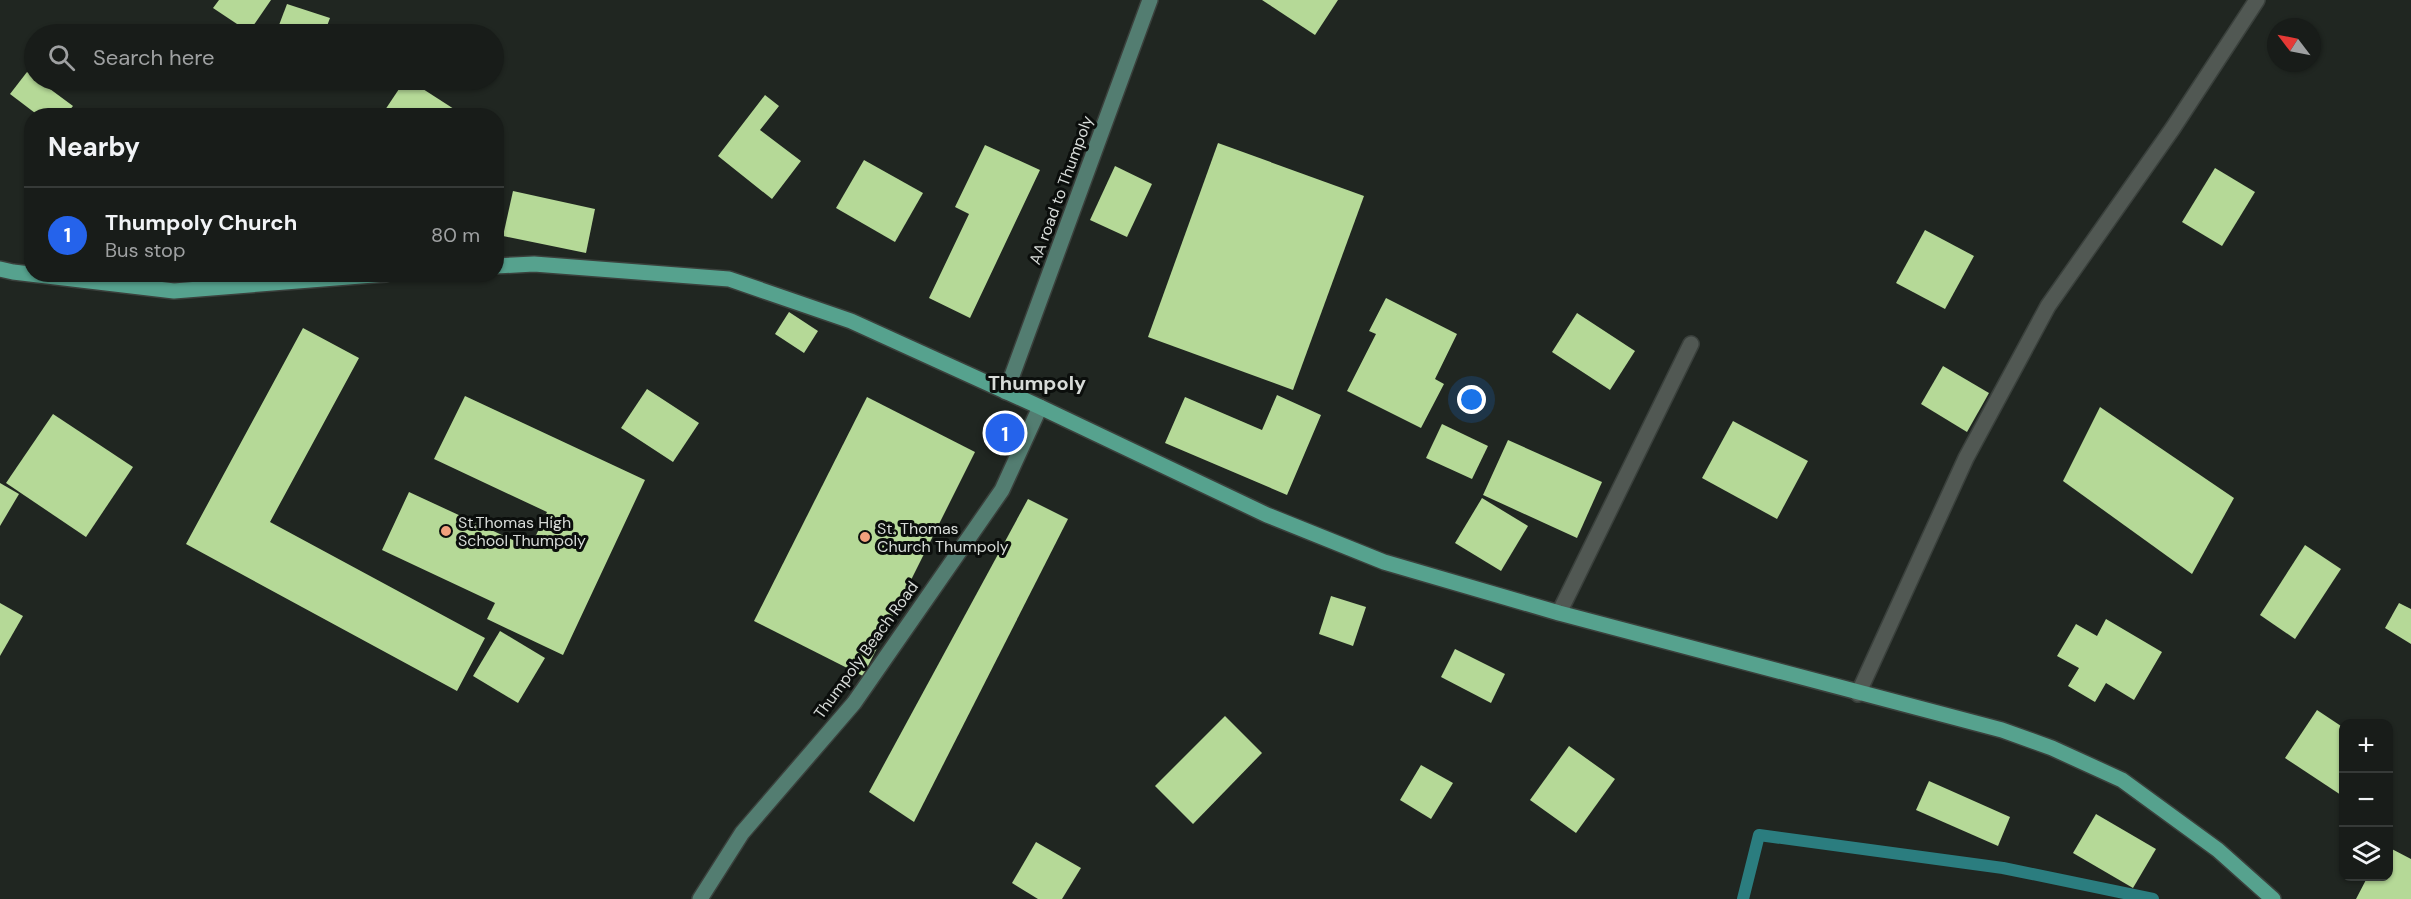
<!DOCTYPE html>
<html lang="en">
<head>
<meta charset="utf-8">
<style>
  :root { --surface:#181c19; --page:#212522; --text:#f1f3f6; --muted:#9fa1a2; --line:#363a38; --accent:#2563eb }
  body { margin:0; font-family:"DM Sans",sans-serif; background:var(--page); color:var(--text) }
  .controls { position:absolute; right:18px; bottom:18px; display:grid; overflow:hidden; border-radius:12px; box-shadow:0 2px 4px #0004 }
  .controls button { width:54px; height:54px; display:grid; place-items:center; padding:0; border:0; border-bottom:2px solid var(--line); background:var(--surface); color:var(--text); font:30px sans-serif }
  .compass { position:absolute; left:2267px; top:18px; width:54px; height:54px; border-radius:50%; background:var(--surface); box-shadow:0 2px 4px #0004; rotate:302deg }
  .you { position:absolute; left:1472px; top:400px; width:21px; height:21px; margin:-15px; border:4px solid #fff; border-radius:50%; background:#1a73e8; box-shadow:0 0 0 9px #1a73e833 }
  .badge { display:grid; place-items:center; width:39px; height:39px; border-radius:50%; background:var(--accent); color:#fff; font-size:20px; font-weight:700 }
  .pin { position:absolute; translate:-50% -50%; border:3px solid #fff; box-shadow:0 2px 6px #0006 }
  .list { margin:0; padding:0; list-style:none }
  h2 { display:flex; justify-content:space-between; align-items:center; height:78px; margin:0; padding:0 24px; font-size:26px }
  h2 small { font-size:20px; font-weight:400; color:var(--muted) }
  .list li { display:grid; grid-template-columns:39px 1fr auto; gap:18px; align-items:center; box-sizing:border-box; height:96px; padding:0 24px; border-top:2px solid var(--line) }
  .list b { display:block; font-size:22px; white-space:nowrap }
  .list p { margin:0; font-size:20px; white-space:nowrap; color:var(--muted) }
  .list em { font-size:20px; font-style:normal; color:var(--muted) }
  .icon { flex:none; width:33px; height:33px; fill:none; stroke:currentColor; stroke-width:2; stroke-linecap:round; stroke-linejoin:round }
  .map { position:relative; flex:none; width:2411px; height:899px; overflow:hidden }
  .search { position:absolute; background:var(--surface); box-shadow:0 2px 4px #0004; left:24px; top:24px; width:480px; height:66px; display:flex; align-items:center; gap:15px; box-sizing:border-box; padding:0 21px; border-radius:33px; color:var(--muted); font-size:22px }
  .panel { position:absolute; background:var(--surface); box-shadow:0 2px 4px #0004; left:24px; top:108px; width:480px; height:174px; border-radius:24px }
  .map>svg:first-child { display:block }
</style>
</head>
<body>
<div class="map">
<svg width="2411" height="899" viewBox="0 0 2411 899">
  <rect width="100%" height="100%" fill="#202621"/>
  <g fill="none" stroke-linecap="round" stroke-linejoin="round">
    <polyline stroke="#2b7d7f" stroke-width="12" points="1743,899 1759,835 2003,868 2153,899"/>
  </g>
  <g fill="#b5d997">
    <polygon points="219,0 271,0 249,32 213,8"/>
    <polygon points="1262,0 1338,0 1315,35"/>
    <polygon points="287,4 330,18 324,34 276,33"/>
    <polygon points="27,72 73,106 65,116 39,116 10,94"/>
    <polygon points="405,80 409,80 454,109 449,116 381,116"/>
    <polygon points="765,95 779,106 760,130 801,161 772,199 718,156"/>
    <polygon points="246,110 257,116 244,116"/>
    <polygon points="1218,143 1364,196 1293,390 1148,337"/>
    <polygon points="985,145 1040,170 970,318 929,298 969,214 955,207"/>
    <polygon points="864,160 923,193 895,242 836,208"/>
    <polygon points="1115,166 1152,184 1127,237 1090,220"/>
    <polygon points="2215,168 2255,192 2222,246 2182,222"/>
    <polygon points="513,191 595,209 586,253 503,236"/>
    <polygon points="1925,230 1974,256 1945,309 1896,283"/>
    <polygon points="1386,298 1457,334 1435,379 1444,384 1421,428 1347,391 1376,334 1369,331"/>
    <polygon points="789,312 818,331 804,353 775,334"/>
    <polygon points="1577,313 1635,351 1610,390 1552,352"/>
    <polygon points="303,328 359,358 270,522 485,638 457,691 186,544"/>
    <polygon points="1943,366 1989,393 1967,432 1921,404"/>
    <polygon points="647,389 699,423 673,462 621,428"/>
    <polygon points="1277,395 1321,415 1287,495 1165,443 1185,397 1262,430"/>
    <polygon points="465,396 645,480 563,655 487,619 495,603 382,550 409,492 530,548 547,512 434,459"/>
    <polygon points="867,397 975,452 863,676 754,621"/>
    <polygon points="2100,407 2234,498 2192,574 2063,481"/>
    <polygon points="53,414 133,467 86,537 6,483"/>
    <polygon points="1733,421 1808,461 1777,519 1702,478"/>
    <polygon points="1442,424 1488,446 1472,479 1426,458"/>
    <polygon points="1508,440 1602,482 1577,538 1483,495"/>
    <polygon points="0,483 19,494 0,526"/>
    <polygon points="1482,498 1528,526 1501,571 1455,543"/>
    <polygon points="1028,499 1068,519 914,822 869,792"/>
    <polygon points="2305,545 2341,569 2295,639 2260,615"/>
    <polygon points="1331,596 1366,607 1353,646 1319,634"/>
    <polygon points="0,603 23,616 0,656"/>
    <polygon points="2399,603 2411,609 2411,644 2385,628"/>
    <polygon points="2106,619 2162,652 2134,700 2106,683 2095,702 2068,686 2079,668 2057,656 2076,624 2097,636"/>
    <polygon points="500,631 545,658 518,703 473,676"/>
    <polygon points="1455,649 1505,674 1491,703 1441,677"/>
    <polygon points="2317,710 2344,728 2344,797 2285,758"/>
    <polygon points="1225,716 1262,753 1193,824 1155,786"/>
    <polygon points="1569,746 1615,779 1576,833 1530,800"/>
    <polygon points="1421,765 1453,783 1431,819 1400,800"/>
    <polygon points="1929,781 2010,817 1998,846 1916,810"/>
    <polygon points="2096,814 2156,849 2133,888 2073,853"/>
    <polygon points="1036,842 1081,868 1062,899 1038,899 1012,883"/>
    <polygon points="2388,847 2411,859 2411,899 2356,899 2368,876 2388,876"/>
  </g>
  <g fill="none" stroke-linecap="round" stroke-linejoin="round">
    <defs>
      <g id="street">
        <polyline points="1559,613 1691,344"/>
        <polyline points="1858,694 1966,458 2048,306 2173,128 2257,0"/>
      </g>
      <g id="secondary">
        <polyline points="1006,392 1150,0"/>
        <polyline points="700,899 742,833 854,703 1002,490 1040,407"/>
      </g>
      <g id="primary">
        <polyline points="496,266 534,264 729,279 851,321 1040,407 1267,515 1384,562 1559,613 2002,730 2052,748 2122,780 2218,850 2273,899"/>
        <polyline points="0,269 13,272 174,291 386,274"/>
      </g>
    </defs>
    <use href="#street" stroke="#3a403c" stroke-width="18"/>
    <use href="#secondary" stroke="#3a403c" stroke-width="18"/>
    <use href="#primary" stroke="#3a403c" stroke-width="18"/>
    <use href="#street" stroke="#515853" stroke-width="15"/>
    <use href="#secondary" stroke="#537d71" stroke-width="15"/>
    <use href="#primary" stroke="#56a28e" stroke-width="15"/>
  </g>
  <g fill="#f1a17d" stroke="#0b0e0c" stroke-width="2">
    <circle cx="446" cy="531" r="6"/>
    <circle cx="865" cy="537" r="6"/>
  </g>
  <g text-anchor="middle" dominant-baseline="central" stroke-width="6" stroke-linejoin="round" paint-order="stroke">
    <g font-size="16" fill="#d7dbd8" stroke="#0b0e0c">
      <text transform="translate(1061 190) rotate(-70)">AA road to Thumpoly</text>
      <text transform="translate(866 650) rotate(-54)">Thumpoly Beach Road</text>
    </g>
    <g font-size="16" fill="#d7dbd8" stroke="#0b0e0c" text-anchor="start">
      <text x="458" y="522">St.Thomas High<tspan x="458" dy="18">School Thumpoly</tspan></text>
      <text x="877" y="528">St. Thomas<tspan x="877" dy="18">Church Thumpoly</tspan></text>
    </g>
    <g font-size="20" font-weight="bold" fill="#d7dbd8" stroke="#0b0e0c">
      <text x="1037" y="383">Thumpoly</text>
    </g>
  </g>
</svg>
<div class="controls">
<button>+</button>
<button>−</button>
<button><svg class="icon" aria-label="layers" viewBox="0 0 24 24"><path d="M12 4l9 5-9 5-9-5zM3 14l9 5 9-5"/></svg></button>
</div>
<svg class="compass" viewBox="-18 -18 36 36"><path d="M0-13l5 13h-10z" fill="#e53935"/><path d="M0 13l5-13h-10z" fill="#9fa1a2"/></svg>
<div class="you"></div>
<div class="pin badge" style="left:1005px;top:433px">1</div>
<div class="search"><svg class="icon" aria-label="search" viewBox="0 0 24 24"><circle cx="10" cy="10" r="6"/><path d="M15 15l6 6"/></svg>Search here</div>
<section class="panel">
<h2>Nearby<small></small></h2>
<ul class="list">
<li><span class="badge">1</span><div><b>Thumpoly Church</b><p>Bus stop</p></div><em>80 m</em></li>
</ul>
</section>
</div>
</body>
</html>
